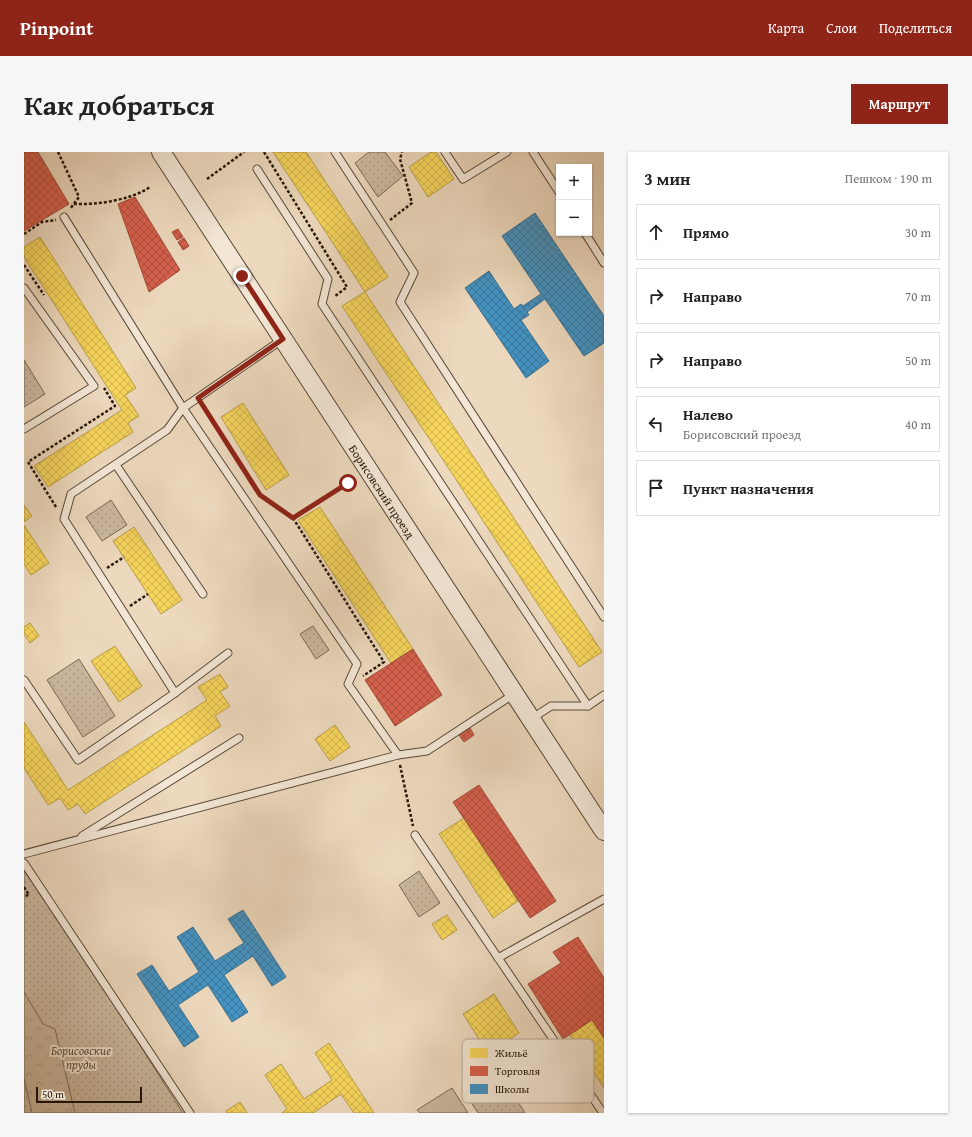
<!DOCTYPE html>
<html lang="ru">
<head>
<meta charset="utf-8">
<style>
  :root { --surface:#fff; --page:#f6f6f6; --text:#222; --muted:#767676; --line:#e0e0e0; --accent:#8f2418 }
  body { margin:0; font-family:"Gentium Book Plus",serif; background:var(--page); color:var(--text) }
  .controls { position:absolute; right:12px; top:12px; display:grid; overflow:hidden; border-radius:0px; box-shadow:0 1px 3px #0004 }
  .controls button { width:36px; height:36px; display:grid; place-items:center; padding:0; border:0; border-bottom:1px solid var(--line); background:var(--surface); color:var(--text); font:20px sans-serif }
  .scale { position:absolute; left:12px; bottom:10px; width:106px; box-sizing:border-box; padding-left:4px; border:2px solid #271708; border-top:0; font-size:11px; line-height:14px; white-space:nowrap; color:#271708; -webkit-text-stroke:3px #f3e6d5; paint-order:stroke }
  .stop { position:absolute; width:12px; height:12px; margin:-9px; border:3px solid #8f2418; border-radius:50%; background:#fff }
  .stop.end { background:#8f2418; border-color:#fff; box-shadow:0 1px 4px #0008 }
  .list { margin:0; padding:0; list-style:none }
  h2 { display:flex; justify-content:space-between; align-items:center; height:52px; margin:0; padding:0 16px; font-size:17px }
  h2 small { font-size:13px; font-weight:400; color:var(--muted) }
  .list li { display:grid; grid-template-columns:26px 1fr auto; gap:12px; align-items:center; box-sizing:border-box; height:56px; margin:0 8px 8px; padding:0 8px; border:1px solid var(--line); border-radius:0px }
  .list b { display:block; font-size:15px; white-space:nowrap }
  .list p { margin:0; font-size:13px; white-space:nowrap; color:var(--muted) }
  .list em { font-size:13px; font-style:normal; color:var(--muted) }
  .icon { flex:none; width:22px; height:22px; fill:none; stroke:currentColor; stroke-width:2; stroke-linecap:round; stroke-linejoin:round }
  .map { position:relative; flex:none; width:580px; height:961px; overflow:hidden; border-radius:0px }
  header { display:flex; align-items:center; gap:24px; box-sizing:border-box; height:56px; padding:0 20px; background:var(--accent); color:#fff }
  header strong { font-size:19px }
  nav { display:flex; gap:22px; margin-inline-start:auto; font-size:14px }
  .intro { display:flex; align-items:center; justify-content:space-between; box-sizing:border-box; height:96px; padding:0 24px }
  h1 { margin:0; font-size:28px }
  .button { padding:10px 18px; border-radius:0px; background:var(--accent); color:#fff; font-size:14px; font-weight:700 }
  main { display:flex; gap:24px; padding:0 24px }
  aside { flex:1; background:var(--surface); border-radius:0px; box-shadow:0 1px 3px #0004 }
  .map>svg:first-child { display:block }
</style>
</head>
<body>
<header>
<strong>Pinpoint</strong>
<nav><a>Карта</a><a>Слои</a><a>Поделиться</a></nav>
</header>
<div class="intro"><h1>Как добраться</h1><a class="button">Маршрут</a></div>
<main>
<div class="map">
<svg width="580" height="961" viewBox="0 0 580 961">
  <defs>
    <pattern id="grass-dots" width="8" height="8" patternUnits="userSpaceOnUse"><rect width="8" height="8" fill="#cbb89f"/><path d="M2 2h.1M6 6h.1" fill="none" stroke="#ae9d87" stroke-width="1.8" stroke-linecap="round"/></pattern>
    <pattern id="forest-crowns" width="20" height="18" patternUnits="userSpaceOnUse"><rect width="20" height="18" fill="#cbb89f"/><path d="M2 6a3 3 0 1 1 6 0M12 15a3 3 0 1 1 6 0" fill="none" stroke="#ae9d87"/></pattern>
    <pattern id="homes-cross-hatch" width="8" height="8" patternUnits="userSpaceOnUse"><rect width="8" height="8" fill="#f6d55c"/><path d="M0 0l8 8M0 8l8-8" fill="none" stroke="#d3b64e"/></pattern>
    <pattern id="shops-cross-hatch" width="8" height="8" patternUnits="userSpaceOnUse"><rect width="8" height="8" fill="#d6604d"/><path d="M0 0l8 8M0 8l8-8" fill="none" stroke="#ae4e3e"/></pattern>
    <pattern id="schools-cross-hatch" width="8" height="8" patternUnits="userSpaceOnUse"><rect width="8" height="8" fill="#4393c3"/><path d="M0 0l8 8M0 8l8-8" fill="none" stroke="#38779c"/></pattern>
  </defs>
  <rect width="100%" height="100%" fill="#edd9be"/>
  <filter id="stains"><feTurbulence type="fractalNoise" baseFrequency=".005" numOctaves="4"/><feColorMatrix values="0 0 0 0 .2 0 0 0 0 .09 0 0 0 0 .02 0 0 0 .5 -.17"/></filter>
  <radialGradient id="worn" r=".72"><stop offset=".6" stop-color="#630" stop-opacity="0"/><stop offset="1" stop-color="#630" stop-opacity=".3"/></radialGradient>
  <g fill="url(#grass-dots)" stroke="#796854">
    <polygon points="345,0 361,0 379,24 354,45 331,11"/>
    <polygon points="0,208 21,242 0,255"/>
    <polygon points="87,348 103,373 78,389 62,365"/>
    <polygon points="289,474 305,498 292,507 276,482"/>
    <polygon points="55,507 91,564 59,585 23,528"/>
    <polygon points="0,711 159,961 0,961"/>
    <polygon points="395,719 416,751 395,765 375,733"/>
    <polygon points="477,923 501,961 454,961 443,944"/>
  </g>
  <polygon fill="url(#forest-crowns)" stroke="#796854" points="0,840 19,872 31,877 51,961 8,961 0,926"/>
  <polygon fill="#cbb89f" stroke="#796854" points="428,936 444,961 396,961 393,958"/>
  <g fill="url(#homes-cross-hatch)" stroke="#b89c43">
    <polygon points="249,0 282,0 364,125 341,140"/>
    <polygon points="407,0 412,0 430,27 404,45 385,15"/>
    <polygon points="16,85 112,236 101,243 115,264 104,271 109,280 24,335 10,314 98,258 0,105 0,95"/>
    <polygon points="341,140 578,500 555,515 318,154"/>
    <polygon points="219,251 265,323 242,338 197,265"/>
    <polygon points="0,353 8,364 0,370"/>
    <polygon points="296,355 389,497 367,511 274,368"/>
    <polygon points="0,373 25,411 7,423 0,412"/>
    <polygon points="110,375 158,448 137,462 89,389"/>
    <polygon points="6,471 15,484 6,491 0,482 0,475"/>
    <polygon points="91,494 118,534 95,550 67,509"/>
    <polygon points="196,522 204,535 196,540 206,554 191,564 197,574 61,662 54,652 44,658 36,646 24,653 0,616 0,570 44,638 183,548 174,535"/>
    <polygon points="311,573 326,595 306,609 291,587"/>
    <polygon points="440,666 494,749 469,766 415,682"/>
    <polygon points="423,763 433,778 418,788 408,772"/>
    <polygon points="470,842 495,881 464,901 439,862"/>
    <polygon points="568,868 580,886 580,936 545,882"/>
    <polygon points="305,891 350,961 330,961 317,942 289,961 258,961 263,957 241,923 257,912 280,947 308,928 291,901"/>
    <polygon points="216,950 223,961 203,961 202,959"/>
  </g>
  <g fill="url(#shops-cross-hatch)" stroke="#a24a38">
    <polygon points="0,0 14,0 45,52 0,79"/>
    <polygon points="111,45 156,118 125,140 94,52"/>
    <polygon points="154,77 159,85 153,88 148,80"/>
    <polygon points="160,86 165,94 159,98 154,90"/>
    <polygon points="389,497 418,543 371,574 341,528"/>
    <polygon points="446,576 450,583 440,590 435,583"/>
    <polygon points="455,633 532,749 506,766 429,650"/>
    <polygon points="554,785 580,826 580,886 568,868 539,887 504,832 537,811 529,800"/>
  </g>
  <g fill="url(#schools-cross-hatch)" stroke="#3b6e8b">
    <polygon points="511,61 580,164 580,191 560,204 521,147 503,160 505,163 497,168 525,209 502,226 441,136 465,119 490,157 497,152 499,154 517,142 478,84"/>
    <polygon points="219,758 262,825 248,834 229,804 200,823 224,860 208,870 184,833 154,853 175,885 160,895 113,822 128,813 145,839 175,820 153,785 169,775 191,809 220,791 204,767"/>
  </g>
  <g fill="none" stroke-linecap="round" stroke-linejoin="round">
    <defs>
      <g id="service">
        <polyline points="311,0 390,121 376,150 580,465"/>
        <polyline points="421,0 439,27 483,0"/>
        <polyline points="509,0 535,40"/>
        <polyline points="233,17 304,127 298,152 564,554"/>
        <polyline points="40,65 159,256 333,512 324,532 374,603"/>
        <polyline points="561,81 580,111"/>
        <polyline points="0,136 70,234 0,277"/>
        <polyline points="92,313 179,442"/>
        <polyline points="204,501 151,541 40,367 47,342 143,278 159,256 259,187"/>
        <polyline points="0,528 54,608 151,541"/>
        <polyline points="507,567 527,554 564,554 580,543"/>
        <polyline points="391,683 579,961"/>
        <polyline points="58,684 215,586"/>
        <polyline points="0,702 374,603 403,599 490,542"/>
        <polyline points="0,711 166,961"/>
        <polyline points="474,806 580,747"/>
      </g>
      <g id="tertiary">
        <path id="s1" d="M137 0 580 679"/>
      </g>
    </defs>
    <use href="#service" stroke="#584836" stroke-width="9"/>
    <use href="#tertiary" stroke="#584836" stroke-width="20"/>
    <g stroke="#271708" stroke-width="2.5" stroke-dasharray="3 2" stroke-linecap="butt">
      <polyline points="34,0 55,45 46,57"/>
      <polyline points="240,0 323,135 310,145"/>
      <polyline points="183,27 220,0"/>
      <path d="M50 52C73 53 107 48 126 35"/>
      <polyline points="366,68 388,51 376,7 378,0"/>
      <polyline points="0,82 18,70 32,68"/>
      <polyline points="0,113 20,143"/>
      <polyline points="180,254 236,343 269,366"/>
      <polyline points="324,331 269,366 360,510 339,524"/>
      <polyline points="32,355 4,310 91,254 80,236"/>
      <polyline points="83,416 100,405"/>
      <polyline points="106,454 124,442"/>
      <polyline points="376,613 389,674"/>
      <polyline points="0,735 5,743 0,744"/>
    </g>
    <use href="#service" stroke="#f3e6d5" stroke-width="7"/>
    <use href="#tertiary" stroke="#f3e6d5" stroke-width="18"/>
  </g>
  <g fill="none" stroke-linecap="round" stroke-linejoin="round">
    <polyline stroke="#8f2418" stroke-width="5" points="218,124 259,187 174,246 236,343 269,366 324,331"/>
  </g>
  <g text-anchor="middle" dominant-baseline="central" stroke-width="4" stroke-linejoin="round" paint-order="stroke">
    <g font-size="12" fill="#271708" stroke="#f3e6d5">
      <text stroke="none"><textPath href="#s1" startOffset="405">Борисовский проезд</textPath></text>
    </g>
    <g font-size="12" font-style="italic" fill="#584735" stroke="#f3e6d5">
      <text x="57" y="898">Борисовские<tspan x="57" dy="14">пруды</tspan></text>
    </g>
  </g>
  <rect x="438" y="887" width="132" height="64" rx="6" fill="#f3e6d5" stroke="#b6a898" stroke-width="1"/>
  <rect x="446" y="896" width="18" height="10" fill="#f6d55c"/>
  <rect x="446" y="914" width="18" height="10" fill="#d6604d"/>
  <rect x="446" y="932" width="18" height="10" fill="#4393c3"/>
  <g font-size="11" fill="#271708">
    <text x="471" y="905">Жильё</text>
    <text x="471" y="923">Торговля</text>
    <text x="471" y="941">Школы</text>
  </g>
  <rect width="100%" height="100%" filter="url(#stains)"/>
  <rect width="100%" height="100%" fill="url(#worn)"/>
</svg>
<div class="controls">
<button>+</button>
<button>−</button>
</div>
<div class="scale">50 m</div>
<div class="stop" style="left:324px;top:331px"></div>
<div class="stop end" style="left:218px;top:124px"></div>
</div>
<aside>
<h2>3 мин<small>Пешком · 190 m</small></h2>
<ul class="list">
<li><svg class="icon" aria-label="ahead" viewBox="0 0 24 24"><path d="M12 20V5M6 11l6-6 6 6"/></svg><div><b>Прямо</b></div><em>30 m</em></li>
<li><svg class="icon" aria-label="right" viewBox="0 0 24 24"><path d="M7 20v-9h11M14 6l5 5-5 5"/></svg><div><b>Направо</b></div><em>70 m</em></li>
<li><svg class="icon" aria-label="right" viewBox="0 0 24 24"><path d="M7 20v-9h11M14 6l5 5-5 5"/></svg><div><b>Направо</b></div><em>50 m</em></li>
<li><svg class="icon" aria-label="left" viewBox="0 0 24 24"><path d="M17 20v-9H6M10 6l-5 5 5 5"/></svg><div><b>Налево</b><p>Борисовский проезд</p></div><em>40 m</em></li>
<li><svg class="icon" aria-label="arrive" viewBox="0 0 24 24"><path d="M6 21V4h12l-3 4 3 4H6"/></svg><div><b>Пункт назначения</b></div></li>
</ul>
</aside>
</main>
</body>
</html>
